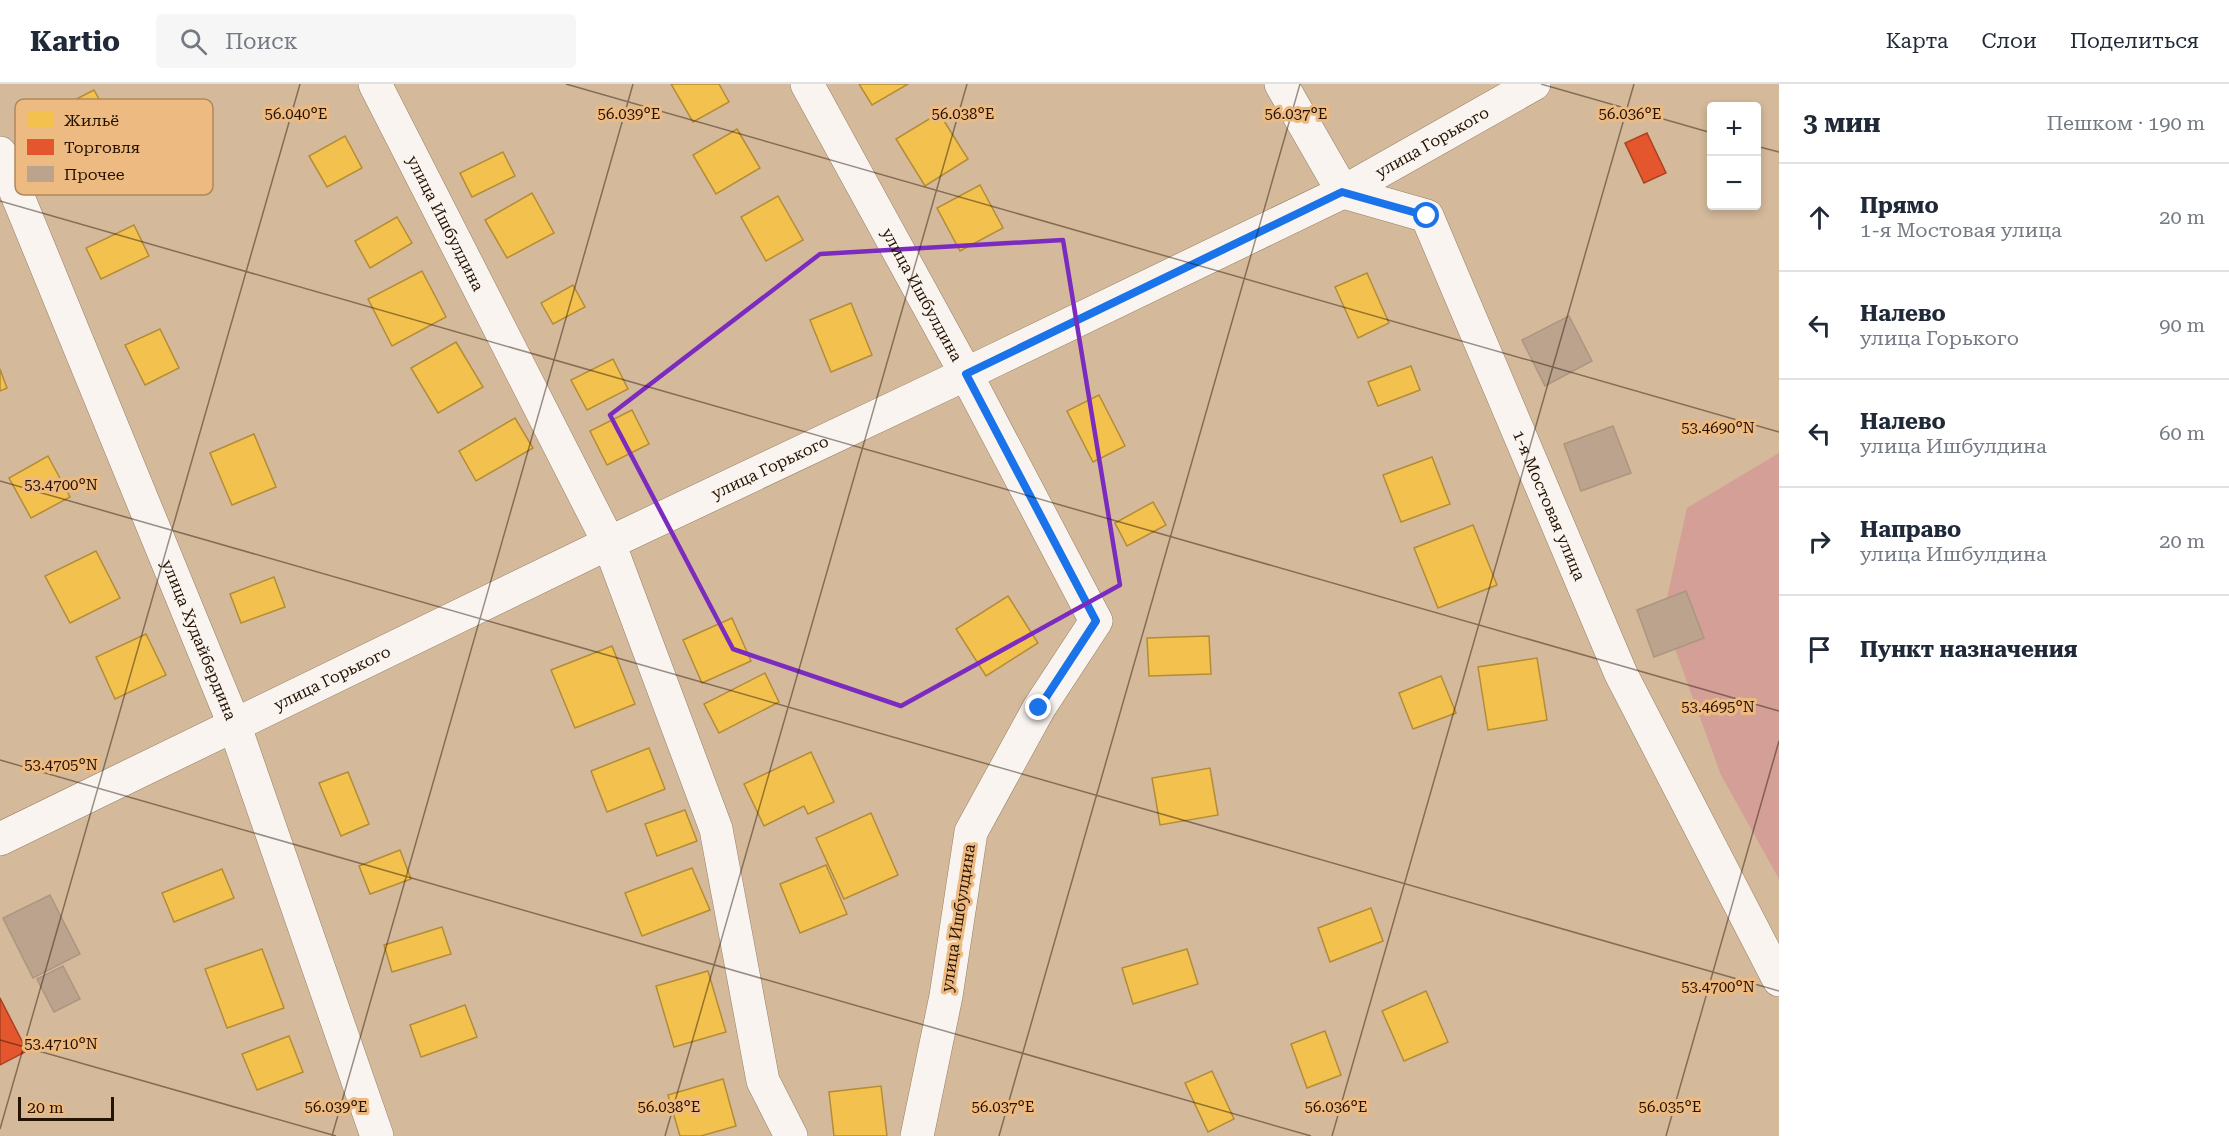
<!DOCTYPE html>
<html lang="ru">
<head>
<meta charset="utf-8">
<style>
  :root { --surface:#fff; --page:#f6f6f7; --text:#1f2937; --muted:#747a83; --line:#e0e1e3 }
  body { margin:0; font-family:"Roboto Serif",serif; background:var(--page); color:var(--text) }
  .controls { position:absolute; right:18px; top:18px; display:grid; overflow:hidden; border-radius:6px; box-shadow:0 3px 9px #0003 }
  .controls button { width:54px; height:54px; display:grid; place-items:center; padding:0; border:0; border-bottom:2px solid var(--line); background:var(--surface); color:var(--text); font:30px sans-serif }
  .scale { position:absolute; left:18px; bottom:15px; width:96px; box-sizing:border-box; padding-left:6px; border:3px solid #251200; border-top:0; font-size:16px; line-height:21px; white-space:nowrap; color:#251200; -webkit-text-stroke:4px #edba81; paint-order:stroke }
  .stop { position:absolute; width:18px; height:18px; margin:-14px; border:4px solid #1a73e8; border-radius:50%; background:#fff }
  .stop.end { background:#1a73e8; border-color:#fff; box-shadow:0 2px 6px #0008 }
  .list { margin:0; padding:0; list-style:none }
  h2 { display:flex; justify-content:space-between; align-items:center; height:78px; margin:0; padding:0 24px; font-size:26px }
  h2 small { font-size:20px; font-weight:400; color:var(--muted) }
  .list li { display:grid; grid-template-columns:39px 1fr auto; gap:18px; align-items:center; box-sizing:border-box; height:108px; padding:0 24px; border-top:2px solid var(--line) }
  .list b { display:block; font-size:22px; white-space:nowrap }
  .list p { margin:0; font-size:20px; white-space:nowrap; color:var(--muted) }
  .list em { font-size:20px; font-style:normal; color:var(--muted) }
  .icon { flex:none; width:33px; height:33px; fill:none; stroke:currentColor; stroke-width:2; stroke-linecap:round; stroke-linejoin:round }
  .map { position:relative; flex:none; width:1779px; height:1052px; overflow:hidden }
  header { display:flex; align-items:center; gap:36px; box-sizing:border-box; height:84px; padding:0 30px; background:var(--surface); border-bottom:2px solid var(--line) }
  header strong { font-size:28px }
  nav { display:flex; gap:33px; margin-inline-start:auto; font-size:21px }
  .search { width:420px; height:54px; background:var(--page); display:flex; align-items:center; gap:15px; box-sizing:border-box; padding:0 21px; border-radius:6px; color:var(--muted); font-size:22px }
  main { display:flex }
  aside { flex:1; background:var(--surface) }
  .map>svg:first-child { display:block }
</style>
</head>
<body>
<header>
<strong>Kartio</strong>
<div class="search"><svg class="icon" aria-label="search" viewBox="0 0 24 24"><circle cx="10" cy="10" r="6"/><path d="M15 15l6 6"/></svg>Поиск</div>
<nav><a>Карта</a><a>Слои</a><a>Поделиться</a></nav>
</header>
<main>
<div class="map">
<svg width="1779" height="1052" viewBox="0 0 1779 1052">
  <rect width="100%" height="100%" fill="#d4b99a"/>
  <polygon fill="#d39f97" points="1779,369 1779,795 1721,691 1663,532 1687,424"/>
  <g fill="#f2c14e" stroke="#b48c37" stroke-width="1.5">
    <polygon points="671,0 719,0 729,18 693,38"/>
    <polygon points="859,0 908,0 872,21"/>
    <polygon points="94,6 111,37 59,63 43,32"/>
    <polygon points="939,29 968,75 925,102 896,55"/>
    <polygon points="737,45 760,84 716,110 693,71"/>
    <polygon points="345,52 362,84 327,103 309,72"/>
    <polygon points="503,68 515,92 472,113 460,89"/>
    <polygon points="980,101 1003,144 960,167 937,124"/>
    <polygon points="532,109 554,149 507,174 485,136"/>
    <polygon points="778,112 803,156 766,177 741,133"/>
    <polygon points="397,133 412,159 370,184 355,157"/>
    <polygon points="134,141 149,172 101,195 86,164"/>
    <polygon points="422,187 446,233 392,262 368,215"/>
    <polygon points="1367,189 1389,239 1358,254 1335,203"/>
    <polygon points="573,201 585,223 553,240 541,219"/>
    <polygon points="851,219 872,271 831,288 810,236"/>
    <polygon points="160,245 179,284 145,301 125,261"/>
    <polygon points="456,258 483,303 438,329 411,284"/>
    <polygon points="613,275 628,305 587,326 571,296"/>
    <polygon points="1411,282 1420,306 1378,322 1368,298"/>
    <polygon points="0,285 7,304 0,307"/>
    <polygon points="1099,311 1125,362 1093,378 1067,327"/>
    <polygon points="632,326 649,360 607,381 590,347"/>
    <polygon points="515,334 533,364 476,397 459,367"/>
    <polygon points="254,350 276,403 232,421 210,369"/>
    <polygon points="48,372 70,413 31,434 9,394"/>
    <polygon points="1432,373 1450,420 1401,438 1383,391"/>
    <polygon points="1153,418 1166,441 1127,462 1115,439"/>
    <polygon points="1473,441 1497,501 1438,524 1414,464"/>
    <polygon points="96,467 120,514 70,539 45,492"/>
    <polygon points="274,493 285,523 241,539 230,510"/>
    <polygon points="1008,512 1038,559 986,592 956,545"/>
    <polygon points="732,534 751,577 702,599 683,556"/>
    <polygon points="146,550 166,591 115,615 96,573"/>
    <polygon points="1209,552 1211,590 1149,592 1147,554"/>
    <polygon points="612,562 635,620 575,644 551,586"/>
    <polygon points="1537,574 1547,636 1488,646 1478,583"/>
    <polygon points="765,589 779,618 719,649 704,620"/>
    <polygon points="1441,592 1456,629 1413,645 1399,609"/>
    <polygon points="649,664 665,705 607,728 591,687"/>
    <polygon points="811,668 834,718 808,730 804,722 764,742 744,700"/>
    <polygon points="1210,684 1218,731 1160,741 1152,694"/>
    <polygon points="348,688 369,740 341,752 319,699"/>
    <polygon points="685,726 697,757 657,772 645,740"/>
    <polygon points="871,729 898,791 844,815 816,754"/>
    <polygon points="400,766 411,795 370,810 359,782"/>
    <polygon points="826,781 847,830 800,849 780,800"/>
    <polygon points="692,784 710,826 642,852 625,809"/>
    <polygon points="222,785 234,814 174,838 162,809"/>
    <polygon points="1371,824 1383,857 1330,878 1318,844"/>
    <polygon points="442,843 451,870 392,888 384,861"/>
    <polygon points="262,865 284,924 227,944 205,885"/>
    <polygon points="1187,865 1198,900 1133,920 1122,884"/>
    <polygon points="708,887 726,948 674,963 656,902"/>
    <polygon points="1426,907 1448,958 1404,977 1382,927"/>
    <polygon points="465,921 477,953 421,973 410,941"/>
    <polygon points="1325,947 1341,991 1307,1004 1291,960"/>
    <polygon points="289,952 303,988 257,1006 242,970"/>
    <polygon points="1212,987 1234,1035 1208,1048 1185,999"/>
    <polygon points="723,995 736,1042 701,1052 680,1052 668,1011"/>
    <polygon points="881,1002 887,1052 834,1052 829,1008"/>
  </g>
  <g fill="#e4572e" stroke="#ab4220" stroke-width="1.5">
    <polygon points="1647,49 1666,89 1644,99 1625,59"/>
    <polygon points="0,914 27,967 0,981"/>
  </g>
  <g fill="#bca38e" stroke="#ad9580" stroke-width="1.5">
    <polygon points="1569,232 1592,277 1545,302 1522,256"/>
    <polygon points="1613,342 1631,389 1581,407 1564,360"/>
    <polygon points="1686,507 1704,554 1654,573 1637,526"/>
    <polygon points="50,811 80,870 33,894 3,834"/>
    <polygon points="63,882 80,915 54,928 37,895"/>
  </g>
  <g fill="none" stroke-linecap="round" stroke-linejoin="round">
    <defs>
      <g id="minor">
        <path id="s1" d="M375 0 609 459 716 745 763 997 791 1052"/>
        <path id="s2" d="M807 0 966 290 1096 537 1039 624 971 748 946 912 917 1052"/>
        <path id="s3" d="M1281 0 1343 108 1427 132 1621 590 1779 896"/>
        <polyline points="234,640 377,1052"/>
      </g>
      <g id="tertiary">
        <path id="s4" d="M0 69 234 640"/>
      </g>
      <g id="secondary">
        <path id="s5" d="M0 755 609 459 966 290 1343 108 1534 0"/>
      </g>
    </defs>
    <use href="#minor" stroke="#947f65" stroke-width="34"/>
    <use href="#tertiary" stroke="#947f65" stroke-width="34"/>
    <use href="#secondary" stroke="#947f65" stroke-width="34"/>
    <use href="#minor" stroke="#f9f4f0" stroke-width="33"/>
    <use href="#tertiary" stroke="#f9f4f0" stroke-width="33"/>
    <use href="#secondary" stroke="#f9f4f0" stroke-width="33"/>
  </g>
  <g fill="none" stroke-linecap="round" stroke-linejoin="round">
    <polyline stroke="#1a73e8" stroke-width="8" points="1039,624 1096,537 966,290 1342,108 1427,132"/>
  </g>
  <path fill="none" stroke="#7b2cbf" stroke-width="4.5" stroke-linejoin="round" d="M1063 156 1120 501 901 622 733 565 610 331 820 170Z"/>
  <path fill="none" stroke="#251200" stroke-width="1.5" stroke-opacity="0.45" d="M566 0 1779 348M1541 0 1712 49M1756 62 1779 68M0 117 1779 627M0 397 1779 907M0 676 1311 1052M0 956 336 1052M0 1045 300 0M332 1052 633 0M665 1052 967 0M999 1052 1300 0M1332 1052 1634 0M1666 1052 1779 657"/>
  <g text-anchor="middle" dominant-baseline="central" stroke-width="6" stroke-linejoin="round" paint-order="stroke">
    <g font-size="16" fill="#251200" stroke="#edba81">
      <text stroke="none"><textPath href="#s5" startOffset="1593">улица Горького</textPath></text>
      <text stroke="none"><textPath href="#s1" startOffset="156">улица Ишбулдина</textPath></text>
      <text stroke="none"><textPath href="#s2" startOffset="240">улица Ишбулдина</textPath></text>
      <text stroke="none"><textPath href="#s5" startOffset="855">улица Горького</textPath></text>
      <text stroke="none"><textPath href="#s3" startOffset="526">1-я Мостовая улица</textPath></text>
      <text stroke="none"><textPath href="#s4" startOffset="526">улица Худайбердина</textPath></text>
      <text stroke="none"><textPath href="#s5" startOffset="369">улица Горького</textPath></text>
      <text transform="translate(958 834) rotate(-81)">улица Ишбулдина</text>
    </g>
  </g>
  <rect x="15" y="15" width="198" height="96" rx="9" fill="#edba81" stroke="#b1885a" stroke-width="1.5"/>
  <rect x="27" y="28" width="27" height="16" fill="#f2c14e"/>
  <rect x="27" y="55" width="27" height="16" fill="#e4572e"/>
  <rect x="27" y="82" width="27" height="16" fill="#bca38e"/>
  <g font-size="16" fill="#251200">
    <text x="64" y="42">Жильё</text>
    <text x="64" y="69">Торговля</text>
    <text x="64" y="96">Прочее</text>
  </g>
  <g font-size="15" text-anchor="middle" fill="#251200" stroke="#edba81" stroke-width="6" stroke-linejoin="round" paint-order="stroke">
    <text x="296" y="35">56.040°E</text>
    <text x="629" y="35">56.039°E</text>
    <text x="963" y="35">56.038°E</text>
    <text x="1296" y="35">56.037°E</text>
    <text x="1630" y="35">56.036°E</text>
    <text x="1718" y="349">53.4690°N</text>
    <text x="61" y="406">53.4700°N</text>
    <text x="1718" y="628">53.4695°N</text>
    <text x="61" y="686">53.4705°N</text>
    <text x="1718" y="908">53.4700°N</text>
    <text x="61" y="965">53.4710°N</text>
    <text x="336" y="1028">56.039°E</text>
    <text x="669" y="1028">56.038°E</text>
    <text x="1003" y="1028">56.037°E</text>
    <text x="1336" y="1028">56.036°E</text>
    <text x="1670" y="1028">56.035°E</text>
  </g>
</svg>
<div class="controls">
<button>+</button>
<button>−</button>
</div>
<div class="scale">20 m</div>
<div class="stop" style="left:1427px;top:132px"></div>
<div class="stop end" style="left:1039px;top:624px"></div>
</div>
<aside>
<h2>3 мин<small>Пешком · 190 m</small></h2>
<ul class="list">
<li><svg class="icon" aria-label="ahead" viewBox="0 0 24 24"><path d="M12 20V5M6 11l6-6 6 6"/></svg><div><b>Прямо</b><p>1-я Мостовая улица</p></div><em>20 m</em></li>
<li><svg class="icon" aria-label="left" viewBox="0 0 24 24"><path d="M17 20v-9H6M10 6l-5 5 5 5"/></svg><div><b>Налево</b><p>улица Горького</p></div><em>90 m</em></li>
<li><svg class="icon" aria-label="left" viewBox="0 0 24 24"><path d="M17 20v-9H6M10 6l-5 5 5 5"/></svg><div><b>Налево</b><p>улица Ишбулдина</p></div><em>60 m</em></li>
<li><svg class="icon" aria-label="right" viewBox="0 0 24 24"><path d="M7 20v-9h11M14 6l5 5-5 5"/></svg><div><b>Направо</b><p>улица Ишбулдина</p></div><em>20 m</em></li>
<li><svg class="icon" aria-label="arrive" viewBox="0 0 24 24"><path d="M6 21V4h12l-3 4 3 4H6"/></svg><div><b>Пункт назначения</b></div></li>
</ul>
</aside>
</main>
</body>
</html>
